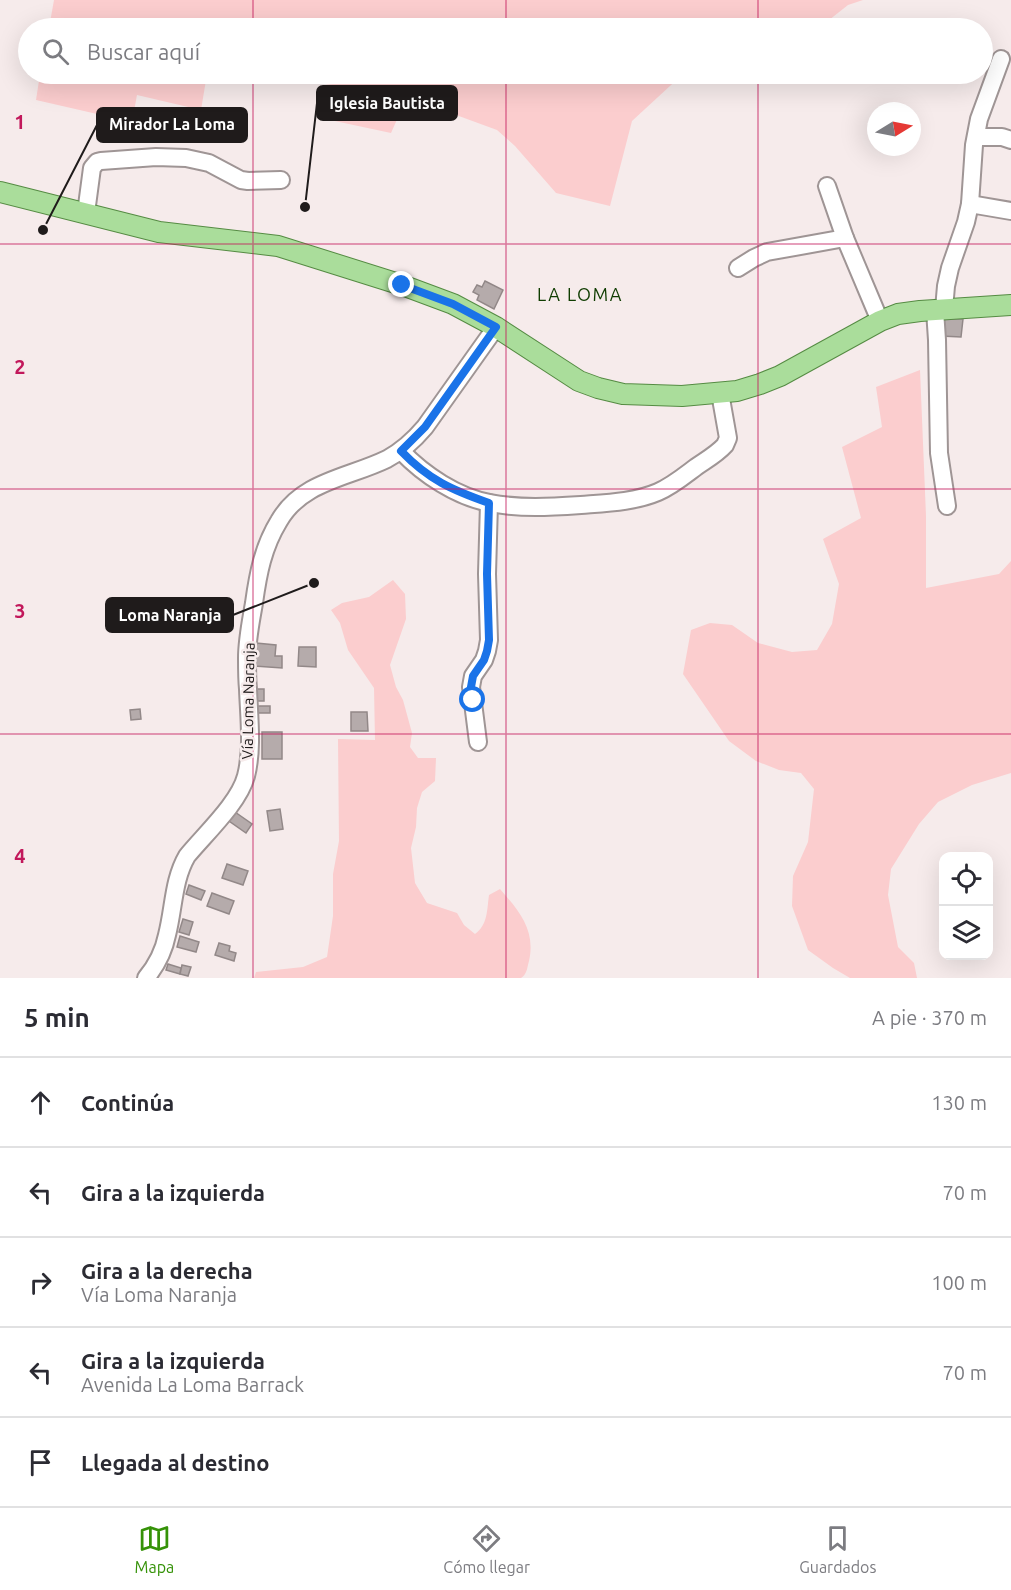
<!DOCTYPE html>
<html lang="es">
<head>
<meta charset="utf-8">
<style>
  :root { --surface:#fff; --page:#f2f2f3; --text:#2b2b33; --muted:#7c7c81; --line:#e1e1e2; --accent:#359208 }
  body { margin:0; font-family:Ubuntu,sans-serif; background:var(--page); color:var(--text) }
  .controls { position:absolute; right:18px; bottom:18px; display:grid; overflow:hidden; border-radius:12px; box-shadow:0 6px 24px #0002 }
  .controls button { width:54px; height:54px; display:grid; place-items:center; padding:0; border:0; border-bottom:2px solid var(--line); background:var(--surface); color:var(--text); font:30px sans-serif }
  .compass { position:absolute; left:867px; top:102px; width:54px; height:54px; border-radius:50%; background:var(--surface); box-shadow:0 6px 24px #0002; rotate:80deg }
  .stop { position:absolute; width:18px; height:18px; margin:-14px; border:4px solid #1a73e8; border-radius:50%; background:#fff }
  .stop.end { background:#1a73e8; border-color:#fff; box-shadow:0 2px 6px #0008 }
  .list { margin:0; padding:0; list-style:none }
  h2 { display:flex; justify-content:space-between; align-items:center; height:78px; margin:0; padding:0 24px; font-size:26px }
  h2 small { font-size:20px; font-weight:400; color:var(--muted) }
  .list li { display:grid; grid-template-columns:39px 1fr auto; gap:18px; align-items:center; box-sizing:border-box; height:90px; padding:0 24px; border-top:2px solid var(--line) }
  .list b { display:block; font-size:22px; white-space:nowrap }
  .list p { margin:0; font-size:20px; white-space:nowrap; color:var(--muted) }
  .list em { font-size:20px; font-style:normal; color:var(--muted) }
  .icon { flex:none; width:33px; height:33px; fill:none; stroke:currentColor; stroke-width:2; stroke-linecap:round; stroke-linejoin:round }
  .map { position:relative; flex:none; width:1011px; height:978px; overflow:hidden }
  .search { position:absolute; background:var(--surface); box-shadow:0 6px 24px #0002; left:18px; right:18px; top:18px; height:66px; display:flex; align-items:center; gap:15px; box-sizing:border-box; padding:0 21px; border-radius:33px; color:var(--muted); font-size:22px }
  .sheet { height:528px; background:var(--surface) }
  nav { display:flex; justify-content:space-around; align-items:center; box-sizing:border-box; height:84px; border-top:2px solid var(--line); background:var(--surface); font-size:16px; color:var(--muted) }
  nav a { display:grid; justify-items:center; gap:3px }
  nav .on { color:var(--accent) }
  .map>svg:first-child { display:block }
</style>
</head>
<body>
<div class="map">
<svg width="1011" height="978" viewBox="0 0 1011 978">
  <rect width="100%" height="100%" fill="#f6ebeb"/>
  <g fill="#fbcdce">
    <polygon points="54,0 863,0 848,5 819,28 49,28"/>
    <polygon points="40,74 207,74 201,110 137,95 132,122 36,100"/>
    <polygon points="263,74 683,74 632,121 610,206 556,193 515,146 497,130 407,97 391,133 330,120 338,86"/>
    <polygon points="920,370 926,516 926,588 999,574 1011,561 1011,773 972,785 938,802 919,824 891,869 888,895 898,947 914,963 917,978 850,978 833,968 808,950 792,906 793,876 808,842 814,789 801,773 779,770 756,761 729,741 683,674 691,630 710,623 732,625 758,643 792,652 817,650 832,624 839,584 823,539 861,518 842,447 882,427 876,387"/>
    <path d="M393 580 405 594 406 619 390 665 396 687 403 700 412 733 410 747 418 758H436L435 781 422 792 417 808 416 827 411 848 415 883 427 903 457 913 464 925 475 934C488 925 487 909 489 895L500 889C519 911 536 930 529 961 527 968 527 974 521 978H254L256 972 303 967 327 957 333 916V874L339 841 338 739 375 740 374 688 348 650 340 623 331 610 342 603 369 597Z"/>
  </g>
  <g fill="#b5abab" stroke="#928888" stroke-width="1.5">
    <polygon points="485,281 503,290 494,309 477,300 479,295 473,292 477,285 482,287"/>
    <polygon points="942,318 963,319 961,337 941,336"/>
    <polygon points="256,643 276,645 275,656 282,656 282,668 254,666"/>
    <polygon points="299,647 316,647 316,667 298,666"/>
    <rect x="254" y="689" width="10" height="12"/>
    <polygon points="256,706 270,706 270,713 255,713"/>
    <polygon points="140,709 141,719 131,720 130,710"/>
    <polygon points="351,712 367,712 368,731 351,731"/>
    <rect x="262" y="732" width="20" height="27"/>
    <polygon points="280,809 283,829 270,831 267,811"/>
    <polygon points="235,812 252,824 246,833 229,821"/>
    <polygon points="227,864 248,871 243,885 222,878"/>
    <polygon points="189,885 205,891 201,900 186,894"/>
    <polygon points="212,893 234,901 229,914 207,906"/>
    <polygon points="183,919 193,922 189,935 179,932"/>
    <polygon points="180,936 199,942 196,952 177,947"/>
    <polygon points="219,943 230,946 229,951 236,953 234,961 215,955"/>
    <polygon points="168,964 181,968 180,974 166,970"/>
    <polygon points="182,965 191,967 188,976 180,974"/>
  </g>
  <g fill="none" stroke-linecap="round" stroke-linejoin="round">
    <defs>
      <g id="minor">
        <polyline points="976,137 1002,137 1011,140"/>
        <polyline points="827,186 845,238"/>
        <polyline points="970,204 1011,211"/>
        <polyline points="86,213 92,168 97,162 101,161 156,157 186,158 209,163 241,180 248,181 281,180"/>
        <polyline points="738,268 754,258 767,252 845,238 880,321"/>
        <polyline points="944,309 946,286 950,268 966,222 970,204 974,145 979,119 1001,59"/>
        <polyline points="935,310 937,340 939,453 947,506"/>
        <path d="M401 451C424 475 457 497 490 503 520 509 551 507 581 505 606 503 635 502 658 492 672 486 684 476 696 467 706 460 717 454 725 445L728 438 720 393"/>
        <polyline points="478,742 471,687 473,676 484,660 487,651 489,640 487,574 489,503"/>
        <path d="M146 978C156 966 164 950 167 935 174 908 173 880 187 856 205 834 239 803 246 776 253 749 249 717 248 689 247 679 247 668 247 658 247 639 251 621 254 603 258 574 263 547 279 521 302 481 348 478 387 459 402 451 414 440 425 427L496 327"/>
      </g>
      <polyline id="major" points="0,192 159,232 278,246 402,285 453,304 496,327 579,381 598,388 623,394 682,396 737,391 760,384 780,376 880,321 898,314 920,311 1011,305"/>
    </defs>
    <use href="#minor" stroke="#9f9595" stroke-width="20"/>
    <use href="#major" stroke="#558b43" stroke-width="22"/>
    <use href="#minor" stroke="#fff" stroke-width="16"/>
    <use href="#major" stroke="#aadd9b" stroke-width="20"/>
  </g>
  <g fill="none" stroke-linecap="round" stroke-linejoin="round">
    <path stroke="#1a73e8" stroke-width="8" d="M402 285 453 304 496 327 425 427 401 451C429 480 452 490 489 503L487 574 489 640 487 651 484 660 473 676 471 687 473 700"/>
  </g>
  <path fill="none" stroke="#c2185b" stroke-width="1.5" stroke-opacity="0.55" d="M253 0V28M506 0V28M758 0V28M253 74V978M506 74V978M758 74V978M0 244H1011M0 489H1011M0 734H1011"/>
  <g text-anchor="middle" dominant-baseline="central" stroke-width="5" stroke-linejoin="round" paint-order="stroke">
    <g font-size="15" fill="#1f1b1b" stroke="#f6ebeb">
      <text transform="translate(248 701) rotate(-89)">Vía Loma Naranja</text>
    </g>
    <g font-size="18" letter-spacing="1.5" fill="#0f3c00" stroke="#f6ebeb">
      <text x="580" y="294">LA LOMA</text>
    </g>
  </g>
  <g font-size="20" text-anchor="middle" font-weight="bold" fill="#c2185b" stroke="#f6ebeb" stroke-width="5" stroke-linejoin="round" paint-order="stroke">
    <text x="20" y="129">1</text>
    <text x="20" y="374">2</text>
    <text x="20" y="618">3</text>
    <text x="20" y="863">4</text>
  </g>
  <path fill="none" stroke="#1f1b1b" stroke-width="2" d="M305 207L317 103M43 230L97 125M314 583L233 615"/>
  <g fill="#1f1b1b" stroke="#f6ebeb" stroke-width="2">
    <circle cx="305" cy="207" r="6"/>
    <circle cx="43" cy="230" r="6"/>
    <circle cx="314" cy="583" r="6"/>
  </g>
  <g fill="#1f1b1b" stroke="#1f1b1b" stroke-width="2">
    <rect x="317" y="86" width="140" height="34" rx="6"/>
    <rect x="97" y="108" width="150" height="34" rx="6"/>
    <rect x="106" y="598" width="127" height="34" rx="6"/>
  </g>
  <g font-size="16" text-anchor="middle" font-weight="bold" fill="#fff">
    <text x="387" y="109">Iglesia Bautista</text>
    <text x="172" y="130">Mirador La Loma</text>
    <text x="170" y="621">Loma Naranja</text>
  </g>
</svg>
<div class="controls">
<button><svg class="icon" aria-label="locate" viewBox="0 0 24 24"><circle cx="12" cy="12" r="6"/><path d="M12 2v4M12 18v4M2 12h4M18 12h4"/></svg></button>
<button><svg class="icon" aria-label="layers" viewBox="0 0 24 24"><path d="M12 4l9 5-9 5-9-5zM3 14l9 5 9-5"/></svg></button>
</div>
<svg class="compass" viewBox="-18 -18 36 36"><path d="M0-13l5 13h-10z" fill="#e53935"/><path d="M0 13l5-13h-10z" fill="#7c7c81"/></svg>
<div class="stop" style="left:473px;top:700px"></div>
<div class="stop end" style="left:402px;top:285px"></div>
<div class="search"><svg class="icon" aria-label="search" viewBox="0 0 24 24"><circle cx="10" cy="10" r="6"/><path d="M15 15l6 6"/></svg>Buscar aquí</div>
</div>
<section class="sheet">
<h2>5 min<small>A pie · 370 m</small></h2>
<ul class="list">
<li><svg class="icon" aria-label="ahead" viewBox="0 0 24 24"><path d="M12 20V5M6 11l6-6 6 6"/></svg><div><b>Continúa</b></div><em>130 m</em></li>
<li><svg class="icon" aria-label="left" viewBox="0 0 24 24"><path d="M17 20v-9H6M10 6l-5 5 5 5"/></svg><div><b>Gira a la izquierda</b></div><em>70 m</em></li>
<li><svg class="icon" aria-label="right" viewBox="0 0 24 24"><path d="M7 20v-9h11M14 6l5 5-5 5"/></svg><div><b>Gira a la derecha</b><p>Vía Loma Naranja</p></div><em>100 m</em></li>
<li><svg class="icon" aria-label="left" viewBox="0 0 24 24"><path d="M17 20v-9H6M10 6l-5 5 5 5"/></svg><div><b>Gira a la izquierda</b><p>Avenida La Loma Barrack</p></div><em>70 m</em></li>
<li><svg class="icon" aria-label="arrive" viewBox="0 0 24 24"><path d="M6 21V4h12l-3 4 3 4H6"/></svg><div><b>Llegada al destino</b></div></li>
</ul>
</section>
<nav>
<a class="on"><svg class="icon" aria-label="map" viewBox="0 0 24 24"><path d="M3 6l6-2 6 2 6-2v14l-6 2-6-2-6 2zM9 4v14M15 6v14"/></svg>Mapa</a>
<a><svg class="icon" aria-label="directions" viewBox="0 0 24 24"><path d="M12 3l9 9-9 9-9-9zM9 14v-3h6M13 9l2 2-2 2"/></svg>Cómo llegar</a>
<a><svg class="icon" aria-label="saved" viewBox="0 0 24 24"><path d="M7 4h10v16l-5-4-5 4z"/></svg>Guardados</a>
</nav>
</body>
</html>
